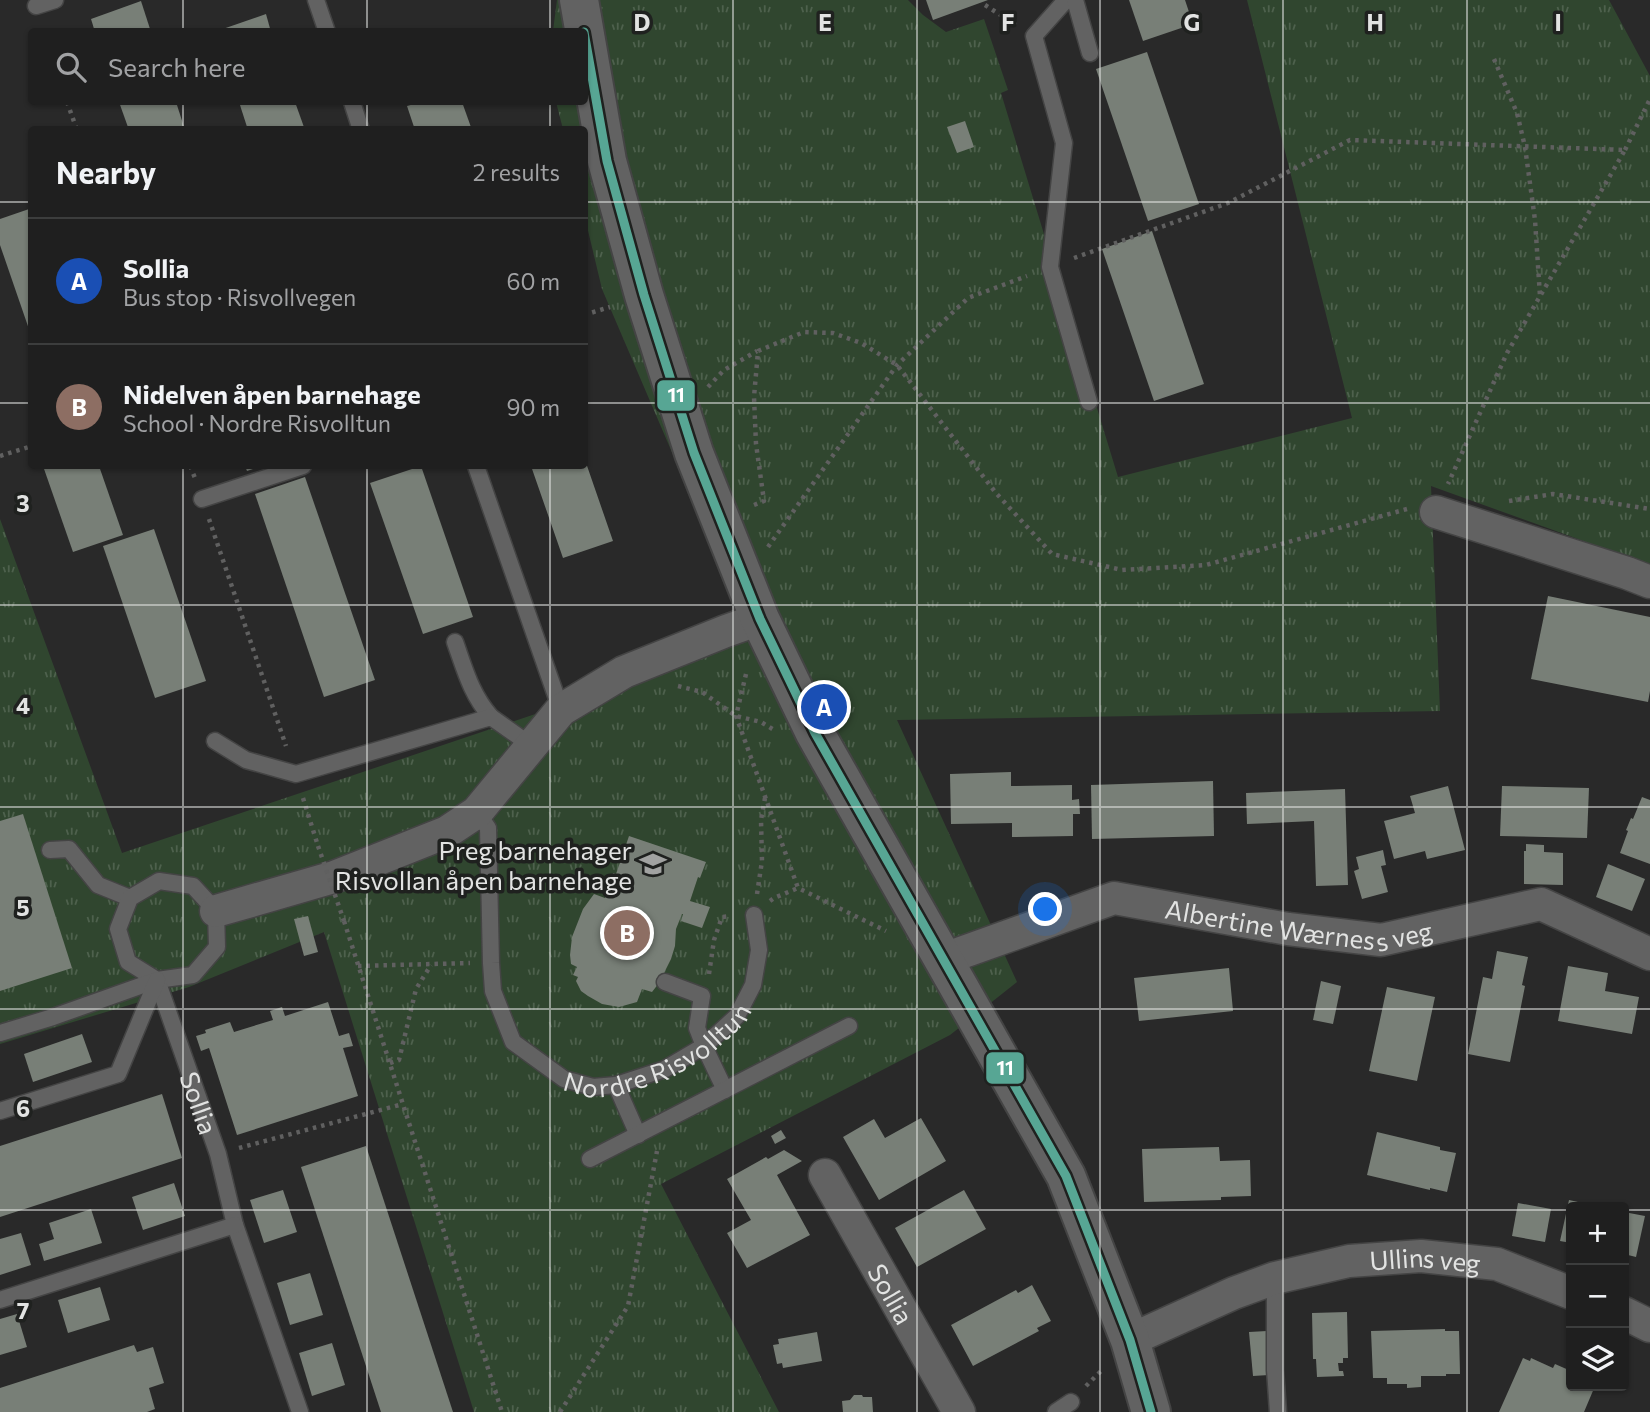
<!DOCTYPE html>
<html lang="en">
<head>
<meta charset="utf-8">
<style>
  :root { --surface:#1f1f1f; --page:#272728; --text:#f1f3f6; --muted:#a1a2a4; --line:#3c3d3d; --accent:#a1a2a1 }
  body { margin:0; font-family:Commissioner,sans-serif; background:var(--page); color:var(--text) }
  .controls { position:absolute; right:21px; bottom:21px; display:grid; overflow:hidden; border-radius:7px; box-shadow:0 2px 5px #0004 }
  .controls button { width:63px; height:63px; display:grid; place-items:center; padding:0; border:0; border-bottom:2px solid var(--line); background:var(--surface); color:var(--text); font:35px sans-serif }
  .you { position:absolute; left:1046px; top:910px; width:24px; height:24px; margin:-18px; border:5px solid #fff; border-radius:50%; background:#1a73e8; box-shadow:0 0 0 10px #1a73e833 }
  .badge { display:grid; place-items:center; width:46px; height:46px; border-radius:50%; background:var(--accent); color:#fff; font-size:23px; font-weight:700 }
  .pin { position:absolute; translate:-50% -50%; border:4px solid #fff; box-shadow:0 2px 7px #0006 }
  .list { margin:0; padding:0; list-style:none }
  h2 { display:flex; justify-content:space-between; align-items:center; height:91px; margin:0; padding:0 28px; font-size:30px }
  h2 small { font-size:23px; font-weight:400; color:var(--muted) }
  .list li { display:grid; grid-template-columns:46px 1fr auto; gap:21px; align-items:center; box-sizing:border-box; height:126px; padding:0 28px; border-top:2px solid var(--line) }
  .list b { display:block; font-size:26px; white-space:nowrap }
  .list p { margin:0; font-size:23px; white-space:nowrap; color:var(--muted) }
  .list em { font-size:23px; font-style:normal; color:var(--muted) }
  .icon { flex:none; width:38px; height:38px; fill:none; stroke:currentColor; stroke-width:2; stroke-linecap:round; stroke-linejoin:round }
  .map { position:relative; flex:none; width:1650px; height:1412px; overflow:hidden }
  .search { position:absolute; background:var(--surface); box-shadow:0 2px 5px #0004; left:28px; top:28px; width:560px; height:77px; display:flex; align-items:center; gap:18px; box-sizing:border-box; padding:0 24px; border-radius:7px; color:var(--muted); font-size:26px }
  .panel { position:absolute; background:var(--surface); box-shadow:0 2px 5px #0004; left:28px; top:126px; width:560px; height:343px; border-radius:7px }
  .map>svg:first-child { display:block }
</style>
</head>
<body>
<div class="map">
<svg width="1650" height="1412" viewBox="0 0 1650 1412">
  <defs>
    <pattern id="park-tufts" width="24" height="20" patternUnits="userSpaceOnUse" patternTransform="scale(1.75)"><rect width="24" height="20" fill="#30462f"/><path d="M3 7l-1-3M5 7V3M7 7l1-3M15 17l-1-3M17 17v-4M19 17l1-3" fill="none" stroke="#4e614d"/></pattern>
  </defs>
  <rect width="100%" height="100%" fill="#292929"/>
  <polygon fill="url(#park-tufts)" points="557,0 908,0 923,15 946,32 984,19 1008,90 1001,93 1118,477 1352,418 1247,0 1609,0 1650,76 1650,565 1431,486 1440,711 897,720 1017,982 950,1035 661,1184 779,1412 474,1412 324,932 189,987 0,1044 0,519 122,853 565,704 743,618 602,289 585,218 584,130 563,129 556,102 584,102 584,32 553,31"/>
  <g fill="#787f77">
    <polygon points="926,0 988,0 933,20"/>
    <polygon points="1129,0 1185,0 1193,24 1143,41"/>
    <polygon points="141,1 151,32 95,32 91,19"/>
    <polygon points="266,14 271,32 217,32 217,31"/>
    <polygon points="1147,52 1199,204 1148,221 1096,69"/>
    <polygon points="119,102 176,102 185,130 129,130"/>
    <polygon points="239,102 295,102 305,130 248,130"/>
    <polygon points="421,102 462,102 472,130 415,130 407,106"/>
    <polygon points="965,121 974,147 957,153 947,127"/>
    <polygon points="32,208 32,335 31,335 0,245 0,219"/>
    <polygon points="1152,231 1204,384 1154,401 1102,249"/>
    <polygon points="585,460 613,541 563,558 531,466 584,466"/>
    <polygon points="43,466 99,466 123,535 73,552"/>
    <polygon points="245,466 262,466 247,471"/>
    <polygon points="421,466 473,617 423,634 370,483"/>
    <polygon points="305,477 375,680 324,697 255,494"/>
    <polygon points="154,529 206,681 155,698 103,546"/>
    <polygon points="1548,596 1650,617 1650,691 1648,702 1531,679"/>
    <polygon points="1011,772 1011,786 1072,785 1072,800 1079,799 1080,814 1073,814 1073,836 1012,837 1012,823 951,824 950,774"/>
    <polygon points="1213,781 1214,836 1092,839 1091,785"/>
    <polygon points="1448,786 1465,850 1427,859 1425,851 1394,859 1384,821 1415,813 1410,796"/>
    <polygon points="1502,786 1589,788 1587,838 1500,836"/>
    <polygon points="1345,789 1348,885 1316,886 1314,821 1247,824 1246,793"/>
    <polygon points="1642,797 1650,800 1650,864 1620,853 1628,831 1626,830 1631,818 1633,819"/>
    <polygon points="23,814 72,968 0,991 0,821"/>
    <polygon points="629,836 706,862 700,878 698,877 690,901 710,907 702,928 681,921 683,914 682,914 676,929 675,946 671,959 659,983 652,992 642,989 637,1002 619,1007 602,1004 588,996 581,991 576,981 578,977 573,975 577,967 571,964 570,955 572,937 583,909 594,894 605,898 613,873 616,874"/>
    <polygon points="1526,844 1544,845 1544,852 1563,853 1563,885 1524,884 1524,851 1526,851"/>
    <polygon points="1383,850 1386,865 1381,866 1388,892 1362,899 1354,871 1359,869 1356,857"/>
    <polygon points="1608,864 1645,879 1632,911 1596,897"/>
    <polygon points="308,916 318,952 304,956 294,919"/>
    <polygon points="1497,951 1528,957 1522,985 1525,986 1510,1062 1468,1054 1483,977 1492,979"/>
    <polygon points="1568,966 1608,973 1605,991 1639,997 1632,1034 1558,1021"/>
    <polygon points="1229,968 1233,1011 1139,1021 1134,978"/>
    <polygon points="1321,981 1341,986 1333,1024 1313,1020"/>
    <polygon points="1387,987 1435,997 1417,1081 1369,1071"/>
    <polygon points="328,1002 339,1036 349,1033 353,1046 343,1048 358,1096 237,1135 209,1048 201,1051 196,1036 206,1033 205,1030 230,1022 234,1032 273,1020 270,1011 282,1007 285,1016"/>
    <polygon points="82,1034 92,1062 33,1082 24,1054"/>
    <polygon points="162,1094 182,1158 0,1217 0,1146"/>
    <polygon points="921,1118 946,1161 879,1200 843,1137 874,1119 885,1138"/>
    <polygon points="781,1130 786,1138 775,1144 771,1136"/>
    <polygon points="1377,1132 1440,1147 1440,1150 1456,1153 1447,1192 1430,1188 1430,1190 1367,1175"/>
    <polygon points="366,1146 453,1412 381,1412 301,1167"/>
    <polygon points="1219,1147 1220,1161 1250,1160 1251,1196 1221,1197 1221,1200 1144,1202 1142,1149"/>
    <polygon points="784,1150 802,1161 777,1175 810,1235 747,1268 727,1233 751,1220 727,1179 766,1157 768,1159"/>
    <polygon points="174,1183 185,1216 143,1230 132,1197"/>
    <polygon points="283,1190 297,1232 264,1243 250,1200"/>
    <polygon points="964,1190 986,1229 917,1267 895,1228"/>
    <polygon points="1569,1200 1596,1206 1571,1207 1571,1243 1560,1241"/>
    <polygon points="1518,1203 1551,1209 1545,1242 1512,1236"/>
    <polygon points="91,1209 102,1243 44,1261 39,1244 54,1239 49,1223"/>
    <polygon points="1624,1212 1645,1216 1636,1257 1624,1254"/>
    <polygon points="21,1233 31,1265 0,1275 0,1239"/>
    <polygon points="310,1273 323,1315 290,1325 277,1283"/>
    <polygon points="1032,1285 1051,1321 1037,1328 1039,1331 973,1366 951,1325 1016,1290 1018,1293"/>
    <polygon points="100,1287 110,1320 68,1333 58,1300"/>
    <polygon points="1347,1312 1348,1358 1343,1358 1343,1363 1338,1363 1339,1371 1343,1371 1344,1376 1317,1377 1316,1359 1313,1359 1312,1313"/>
    <polygon points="17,1314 27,1347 0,1355 0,1319"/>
    <polygon points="1445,1329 1445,1331 1459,1331 1460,1374 1446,1374 1446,1376 1421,1376 1421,1387 1407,1388 1407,1384 1387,1384 1387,1378 1373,1378 1371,1331"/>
    <polygon points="1267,1331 1269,1375 1253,1376 1249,1332"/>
    <polygon points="817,1332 822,1361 783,1368 782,1363 777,1364 773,1345 779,1344 778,1339"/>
    <polygon points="332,1343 345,1385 312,1396 299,1353"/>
    <polygon points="134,1345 137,1352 153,1347 164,1383 149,1388 155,1409 147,1412 0,1412 0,1388"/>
    <polygon points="1523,1358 1530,1361 1531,1358 1553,1368 1555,1364 1571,1371 1571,1386 1595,1386 1584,1412 1499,1412"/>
    <polygon points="854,1395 862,1395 863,1397 872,1397 873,1412 843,1412 842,1401 850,1400"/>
  </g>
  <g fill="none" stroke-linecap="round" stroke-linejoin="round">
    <defs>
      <g id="service">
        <polyline points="316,0 327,32"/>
        <polyline points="1066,0 1034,36 1064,143 1050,267 1089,402"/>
        <polyline points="1075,0 1090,53"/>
        <polyline points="36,6 55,0"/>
        <polyline points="352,102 361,130"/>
        <polyline points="476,466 561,710"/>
        <polyline points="202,499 303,466"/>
        <path d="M455 642C465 670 471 694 491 717"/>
        <polyline points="215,741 246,760 296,774 491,717 532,746"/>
        <path id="s1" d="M477 812 488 828 491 963 493 991 513 1042 564 1079 593 1087 616 1085 665 1069 704 1046 737 1016 753 985 759 950 754 915"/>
        <polyline points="50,850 69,849 98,885 130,898"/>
        <polygon points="159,881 193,886 216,911 217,947 193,975 157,980 128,962 118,929 130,898"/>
        <path id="s2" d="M157 980 218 1154 235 1225 300 1412"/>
        <polyline points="665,982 702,996 697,1028 704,1046 725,1090"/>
        <polyline points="0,1033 53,1017 157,980"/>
        <polyline points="616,1085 638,1135"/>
        <polyline points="0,1111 118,1074 157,980"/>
        <polyline points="590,1159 849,1026"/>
        <polyline points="1275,1278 1275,1370 1278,1412"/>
        <polyline points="0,1300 235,1225"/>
        <polyline points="1056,1412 1071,1402"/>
      </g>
      <g id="minor">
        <polyline points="1436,512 1627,573 1650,582"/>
        <polyline points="216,911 334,877 447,832 477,812 561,710 624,672 726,631 760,619"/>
        <path id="s3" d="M944 959 1114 898 1288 929 1381 940 1541 904 1650 954"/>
        <path id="s4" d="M825 1175 959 1412"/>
        <polyline points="1624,1313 1650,1326"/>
        <path id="s5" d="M1130 1340 1234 1293 1275 1278 1349 1261 1421 1256 1497 1264 1571 1293"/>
      </g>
      <polyline id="tertiary" points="579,0 607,161 644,295 694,453 760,619 815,733 1066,1176 1130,1340 1151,1412"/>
    </defs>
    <use href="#service" stroke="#444" stroke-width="19"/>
    <use href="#minor" stroke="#444" stroke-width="35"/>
    <use href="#tertiary" stroke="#444" stroke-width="42"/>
    <g stroke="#606060" stroke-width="4.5" stroke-dasharray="3.5 5" stroke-linecap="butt">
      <polyline points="985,5 1016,25"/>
      <polyline points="1494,59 1517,113 1525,147 1535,220 1540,296"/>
      <polyline points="67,102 77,130"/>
      <polyline points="1625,150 1650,99"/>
      <polyline points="1074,258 1228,203 1350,140 1625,150 1507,353 1448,484"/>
      <polyline points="584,315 610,307"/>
      <polyline points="708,387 724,370 757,351"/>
      <polyline points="0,456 32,446"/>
      <polyline points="190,466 195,478"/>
      <polyline points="1509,501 1553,494 1650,509"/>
      <polyline points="754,505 764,501 756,444 754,397 758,351 804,332 833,333 861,343 897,365 996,493 1052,554 1122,570 1206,565 1407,509"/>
      <polyline points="209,519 286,746"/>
      <polyline points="768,547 897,365 968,298 1027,276"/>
      <polyline points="746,674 736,716 798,888 886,931"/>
      <polyline points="678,686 702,692 736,716 761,722 774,730"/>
      <polyline points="303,798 318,846"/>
      <polyline points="757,894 762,861 761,820 765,798"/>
      <polyline points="770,901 774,898 798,888"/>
      <polyline points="344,921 502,1412"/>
      <polyline points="358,966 470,963"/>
      <polyline points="709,974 714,940 722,917 731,916"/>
      <polyline points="390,1063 399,1060 416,989 431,965"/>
      <polyline points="239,1148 403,1104"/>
      <polyline points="1086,1386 1102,1370"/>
      <polyline points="560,1412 628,1306 657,1151"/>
    </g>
    <use href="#service" stroke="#626262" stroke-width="16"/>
    <use href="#minor" stroke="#626262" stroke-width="32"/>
    <use href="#tertiary" stroke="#626262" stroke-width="38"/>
    <polyline stroke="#606060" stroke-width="4.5" stroke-dasharray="3.5 5" stroke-linecap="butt" points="318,846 344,921"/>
    <defs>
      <polyline id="bus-1" points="584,32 607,161 644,295 694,453 760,619 815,733 1066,1176 1130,1340 1151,1412"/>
    </defs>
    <use href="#bus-1" stroke="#1f211f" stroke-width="14"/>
    <use href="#bus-1" stroke="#57a694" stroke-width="9"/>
  </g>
  <path fill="none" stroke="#e2e3e2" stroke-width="2" stroke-opacity="0.55" d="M183 0V32M367 0V32M550 0V32M733 0V1412M917 0V1412M1100 0V1412M1283 0V1412M1467 0V1412M183 102V130M367 102V130M550 102V130M0 202H32M584 202H1650M0 403H32M584 403H1650M183 466V1412M367 466V1412M550 466V1412M0 605H1650M0 807H1650M0 1009H1650M0 1210H1571M1624 1210H1650"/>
  <defs>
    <symbol id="school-bare" viewBox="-9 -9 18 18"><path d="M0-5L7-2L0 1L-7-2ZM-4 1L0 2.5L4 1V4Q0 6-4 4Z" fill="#a1a2a1" stroke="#1f211f" stroke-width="2.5" paint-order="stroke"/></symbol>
  </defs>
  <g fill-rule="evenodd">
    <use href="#school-bare" x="634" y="845" width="38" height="38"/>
  </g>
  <g text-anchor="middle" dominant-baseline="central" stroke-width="7" stroke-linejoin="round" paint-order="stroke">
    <g font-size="26" fill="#e2e3e2" stroke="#1f211f" text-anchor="end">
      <text x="632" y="849">Preg barnehager<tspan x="632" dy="30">Risvollan åpen barnehage</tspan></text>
    </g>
    <g font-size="26" fill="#e2e3e2" stroke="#1f211f">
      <text stroke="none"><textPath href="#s3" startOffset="368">Albertine Wærness veg</textPath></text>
      <text stroke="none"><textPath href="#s1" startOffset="404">Nordre Risvolltun</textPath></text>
      <text stroke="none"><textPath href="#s2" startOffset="130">Sollia</textPath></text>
      <text stroke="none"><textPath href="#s5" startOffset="310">Ullins veg</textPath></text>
      <text stroke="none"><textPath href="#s4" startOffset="136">Sollia</textPath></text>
    </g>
  </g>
  <g font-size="23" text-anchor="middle" font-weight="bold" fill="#e2e3e2" stroke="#1f211f" stroke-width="7" stroke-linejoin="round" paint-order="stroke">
    <text x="642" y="31">D</text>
    <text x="825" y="31">E</text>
    <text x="1008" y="31">F</text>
    <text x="1192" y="31">G</text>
    <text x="1375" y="31">H</text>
    <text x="1558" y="31">I</text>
    <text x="23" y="512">3</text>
    <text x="23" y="714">4</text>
    <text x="23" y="916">5</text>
    <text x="23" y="1117">6</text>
    <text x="23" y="1319">7</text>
  </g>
  <g stroke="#1f211f" stroke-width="2.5">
    <rect x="656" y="379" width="40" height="33" rx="7" fill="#57a694"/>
    <rect x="985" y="1051" width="40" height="34" rx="7" fill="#57a694"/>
  </g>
  <g font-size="19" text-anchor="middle" font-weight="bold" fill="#fff">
    <text x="676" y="402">11</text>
    <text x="1005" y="1075">11</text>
  </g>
</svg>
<div class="controls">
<button>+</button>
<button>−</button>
<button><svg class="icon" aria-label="layers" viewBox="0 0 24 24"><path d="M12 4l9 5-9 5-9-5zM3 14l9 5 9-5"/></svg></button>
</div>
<div class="you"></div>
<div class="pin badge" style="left:824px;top:707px;background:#1a4fb4">A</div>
<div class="pin badge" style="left:627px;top:933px;background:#8d6e63">B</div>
<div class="search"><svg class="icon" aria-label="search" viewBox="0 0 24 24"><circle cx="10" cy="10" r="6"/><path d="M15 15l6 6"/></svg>Search here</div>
<section class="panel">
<h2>Nearby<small>2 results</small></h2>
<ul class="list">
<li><span class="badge" style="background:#1a4fb4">A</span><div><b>Sollia</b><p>Bus stop · Risvollvegen</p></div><em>60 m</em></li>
<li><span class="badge" style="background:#8d6e63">B</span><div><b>Nidelven åpen barnehage</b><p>School · Nordre Risvolltun</p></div><em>90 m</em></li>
</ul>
</section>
</div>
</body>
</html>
